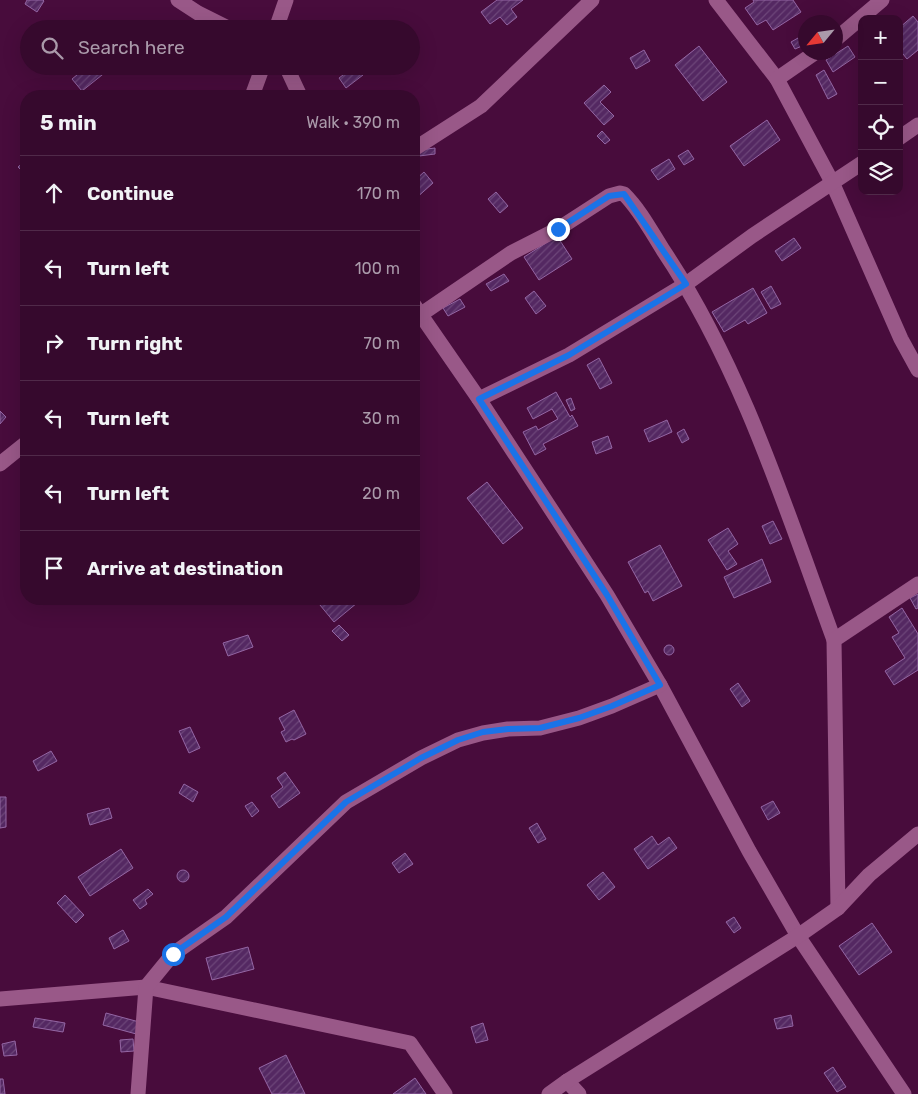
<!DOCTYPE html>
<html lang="en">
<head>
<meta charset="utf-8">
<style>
  :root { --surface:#36092d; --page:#3d1235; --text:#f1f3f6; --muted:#aa9aaa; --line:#502a49 }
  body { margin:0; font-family:Rubik,sans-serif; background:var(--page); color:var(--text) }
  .controls { position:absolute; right:15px; top:15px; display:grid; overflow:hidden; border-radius:10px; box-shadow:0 5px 20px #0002 }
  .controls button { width:45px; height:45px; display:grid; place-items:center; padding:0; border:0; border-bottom:1px solid var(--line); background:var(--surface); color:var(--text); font:25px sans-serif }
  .compass { position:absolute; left:798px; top:15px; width:45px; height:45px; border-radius:50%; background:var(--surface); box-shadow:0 5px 20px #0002; rotate:241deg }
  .stop { position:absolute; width:15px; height:15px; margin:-11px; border:4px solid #1a73e8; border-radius:50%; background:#fff }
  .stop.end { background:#1a73e8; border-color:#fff; box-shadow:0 1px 5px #0008 }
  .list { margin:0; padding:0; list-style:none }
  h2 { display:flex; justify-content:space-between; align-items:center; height:65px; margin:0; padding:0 20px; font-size:21px }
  h2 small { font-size:16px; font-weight:400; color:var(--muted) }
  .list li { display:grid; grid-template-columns:32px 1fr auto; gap:15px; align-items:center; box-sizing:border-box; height:75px; padding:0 20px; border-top:1px solid var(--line) }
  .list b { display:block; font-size:19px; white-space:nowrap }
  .list em { font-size:16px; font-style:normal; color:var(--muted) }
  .icon { flex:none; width:28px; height:28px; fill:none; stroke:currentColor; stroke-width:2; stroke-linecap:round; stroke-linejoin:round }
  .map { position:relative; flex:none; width:918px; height:1094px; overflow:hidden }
  .search { position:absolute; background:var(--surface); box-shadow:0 5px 20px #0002; left:20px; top:20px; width:400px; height:55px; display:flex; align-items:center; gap:12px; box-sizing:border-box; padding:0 18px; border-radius:28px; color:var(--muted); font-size:19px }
  .panel { position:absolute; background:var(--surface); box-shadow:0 5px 20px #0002; left:20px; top:90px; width:400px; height:515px; border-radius:20px }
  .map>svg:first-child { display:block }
</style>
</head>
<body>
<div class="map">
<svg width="918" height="1094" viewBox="0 0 918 1094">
  <defs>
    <pattern id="building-hatch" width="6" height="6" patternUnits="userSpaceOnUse" patternTransform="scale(1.25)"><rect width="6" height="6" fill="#542862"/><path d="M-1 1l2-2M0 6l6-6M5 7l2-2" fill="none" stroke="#6d4679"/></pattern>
  </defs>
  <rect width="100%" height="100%" fill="#480c3c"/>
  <g fill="url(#building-hatch)" stroke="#9466a4">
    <polygon points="27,0 43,0 44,1 37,12 25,4"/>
    <polygon points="497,0 523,0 511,9 517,17 507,25 500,17 490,24 481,12"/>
    <polygon points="753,0 793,0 801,12 773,30 766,20 757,25 745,8 754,2"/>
    <polygon points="913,16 918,22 918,50 907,59 899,49 899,28"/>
    <polygon points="798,38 802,46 795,49 791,42"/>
    <polygon points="699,46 727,82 703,101 675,65"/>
    <polygon points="848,46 855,57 833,72 826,60"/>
    <polygon points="644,50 650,61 636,69 630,58"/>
    <polygon points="88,66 112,67 82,91 72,79"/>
    <polygon points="355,66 357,66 363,75 346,88 339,78"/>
    <polygon points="824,70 837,94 828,99 816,75"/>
    <polygon points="604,85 611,92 600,102 614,116 604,125 584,103"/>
    <polygon points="767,120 780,140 744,166 730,146"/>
    <polygon points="602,131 610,140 605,144 597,136"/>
    <polygon points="435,148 435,154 419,156 419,150"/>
    <polygon points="688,150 694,159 684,165 678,156"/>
    <polygon points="669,159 675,169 658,180 651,170"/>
    <polygon points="26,160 26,175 18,167"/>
    <polygon points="424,172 433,183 414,200 414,181"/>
    <polygon points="496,192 508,206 500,213 488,199"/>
    <polygon points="557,236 572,259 539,280 524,257"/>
    <polygon points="794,238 801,248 782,261 775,251"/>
    <polygon points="504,274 509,281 491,291 486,284"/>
    <polygon points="771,286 781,304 771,309 761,292"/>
    <polygon points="753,288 767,313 748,324 745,320 724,332 712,312"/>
    <polygon points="534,291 546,306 536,314 525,298"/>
    <polygon points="460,299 465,307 448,316 443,308"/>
    <polygon points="599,358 612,383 600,389 587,365"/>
    <polygon points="556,392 570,417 572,415 578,426 543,444 546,449 535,455 523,432 536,426 538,430 558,419 552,409 533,419 527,408"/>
    <polygon points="571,398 575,409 571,411 566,400"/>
    <polygon points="0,411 6,417 0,424"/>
    <polygon points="667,420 672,432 649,442 644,430"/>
    <polygon points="684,429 689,439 682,443 677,433"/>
    <polygon points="608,436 612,448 596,454 592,442"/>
    <polygon points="487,482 523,528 503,544 467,498"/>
    <polygon points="773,521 782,539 770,544 762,526"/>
    <polygon points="728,528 738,544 728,551 737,564 727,570 708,540"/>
    <polygon points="660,545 682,586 653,601 648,591 645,593 628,562"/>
    <polygon points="762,559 771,582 734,598 724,577"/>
    <polygon points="918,594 918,608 916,609 910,598"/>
    <polygon points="315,599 354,599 357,603 334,622"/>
    <polygon points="902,608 918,634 918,670 894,685 885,671 905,658 892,637 899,633 889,617"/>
    <polygon points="339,625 349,635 342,641 332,631"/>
    <polygon points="248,635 253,647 228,656 223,643"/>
    <circle cx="669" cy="650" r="5"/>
    <polygon points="738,683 750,701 742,707 730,689"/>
    <polygon points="294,710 306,734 294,740 292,739 286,742 281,732 285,730 279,718"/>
    <polygon points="190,727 200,748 189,753 179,731"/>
    <polygon points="51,751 57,761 38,771 33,761"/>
    <polygon points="285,772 300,793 279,808 271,796 283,787 277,778"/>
    <polygon points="184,784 198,792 193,802 179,793"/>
    <polygon points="0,797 6,797 6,827 0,828"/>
    <polygon points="773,801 780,813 768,820 761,807"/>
    <polygon points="252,802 259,811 252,817 245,806"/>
    <polygon points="109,808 112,818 90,825 87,814"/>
    <polygon points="537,823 546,839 538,843 529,828"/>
    <polygon points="652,836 658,845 669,837 677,848 648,869 634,849"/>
    <polygon points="121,849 133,868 90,896 78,877"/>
    <polygon points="405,853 413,864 399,873 392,863"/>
    <circle cx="183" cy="876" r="6"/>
    <polygon points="603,872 615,887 599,900 587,885"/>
    <polygon points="148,889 153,894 145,900 147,904 140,909 133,900"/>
    <polygon points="65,895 84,915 76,923 57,903"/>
    <polygon points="734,917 741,928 734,933 726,922"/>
    <polygon points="872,923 892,952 859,975 839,946"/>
    <polygon points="123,930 129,941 114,949 109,938"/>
    <polygon points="248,947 254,969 212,980 206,958"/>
    <polygon points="106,1013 143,1023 140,1035 103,1025"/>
    <polygon points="791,1015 793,1026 777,1029 774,1019"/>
    <polygon points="35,1018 65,1023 63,1032 33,1027"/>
    <polygon points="483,1023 488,1040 476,1043 471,1027"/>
    <polygon points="133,1039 134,1051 121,1052 120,1040"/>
    <polygon points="15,1041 17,1055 4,1056 2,1044"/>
    <polygon points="286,1055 305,1094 272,1094 259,1068"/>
    <polygon points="833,1067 846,1087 837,1092 824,1073"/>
    <polygon points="415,1078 426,1094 393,1094"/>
    <polygon points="0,1079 3,1079 5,1094 0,1094"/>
  </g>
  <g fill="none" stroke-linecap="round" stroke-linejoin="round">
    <g stroke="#995888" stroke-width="15">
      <polyline points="178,0 198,13 230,29"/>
      <polyline points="716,0 777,79 832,182 901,339 918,370"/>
      <polyline points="276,29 286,0"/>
      <polyline points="836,39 882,0"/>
      <polyline points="286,66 300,96"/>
      <polyline points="777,79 816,52"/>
      <polyline points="252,96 263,66"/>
      <polyline points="899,138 918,125"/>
      <polyline points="414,149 481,106 592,0"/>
      <polyline points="414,305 479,399 607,595 660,685 749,851 798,936 904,1094"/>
      <path d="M420 315 511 253 558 229 609 196 620 193 624 194C640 210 651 231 663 250 741 366 786 509 834 640"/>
      <polyline points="479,399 569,355 686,284 752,236 862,163"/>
      <polyline points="0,464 26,443"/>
      <polyline points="838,908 834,640 918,584"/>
      <polyline points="0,999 146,987 410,1043 445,1094"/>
      <polyline points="567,1081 579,1094"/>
      <polyline points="138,1094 146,987 173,954 226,917 346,802 421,758 458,740 483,733 508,729 540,728 579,718 612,706 660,685"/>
      <polyline points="549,1094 567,1081 798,936 838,908 869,875 918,834"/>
    </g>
  </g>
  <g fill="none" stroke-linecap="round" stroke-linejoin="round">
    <polyline stroke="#1a73e8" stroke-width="6" points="173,954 226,917 346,802 421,758 458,740 483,732 508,729 540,728 579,718 612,706 660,685 607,595 479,399 569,355 686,284 624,194 609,196 558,229"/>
  </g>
</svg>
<div class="controls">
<button>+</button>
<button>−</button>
<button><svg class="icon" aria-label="locate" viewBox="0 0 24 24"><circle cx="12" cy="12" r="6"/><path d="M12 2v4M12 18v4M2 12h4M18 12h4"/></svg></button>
<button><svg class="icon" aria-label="layers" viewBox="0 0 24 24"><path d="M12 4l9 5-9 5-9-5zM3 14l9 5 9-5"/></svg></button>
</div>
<svg class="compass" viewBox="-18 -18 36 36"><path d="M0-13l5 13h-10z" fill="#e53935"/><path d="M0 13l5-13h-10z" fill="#aa9aaa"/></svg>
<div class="stop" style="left:173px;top:954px"></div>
<div class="stop end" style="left:558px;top:229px"></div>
<div class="search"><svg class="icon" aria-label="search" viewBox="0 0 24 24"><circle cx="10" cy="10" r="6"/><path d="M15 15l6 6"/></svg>Search here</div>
<section class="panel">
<h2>5 min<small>Walk · 390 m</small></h2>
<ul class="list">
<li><svg class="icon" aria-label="ahead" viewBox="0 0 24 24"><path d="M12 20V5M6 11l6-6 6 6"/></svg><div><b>Continue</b></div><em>170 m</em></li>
<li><svg class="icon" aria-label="left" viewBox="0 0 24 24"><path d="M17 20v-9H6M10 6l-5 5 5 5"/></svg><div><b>Turn left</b></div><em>100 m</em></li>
<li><svg class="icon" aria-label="right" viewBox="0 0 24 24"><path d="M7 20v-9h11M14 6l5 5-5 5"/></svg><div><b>Turn right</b></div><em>70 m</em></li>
<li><svg class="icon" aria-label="left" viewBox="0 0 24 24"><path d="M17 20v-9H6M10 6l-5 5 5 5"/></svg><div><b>Turn left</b></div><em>30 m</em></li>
<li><svg class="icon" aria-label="left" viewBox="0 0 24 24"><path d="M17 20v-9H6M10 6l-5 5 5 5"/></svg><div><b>Turn left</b></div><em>20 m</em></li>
<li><svg class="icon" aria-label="arrive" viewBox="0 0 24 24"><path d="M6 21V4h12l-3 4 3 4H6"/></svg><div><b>Arrive at destination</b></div></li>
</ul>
</section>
</div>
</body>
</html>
